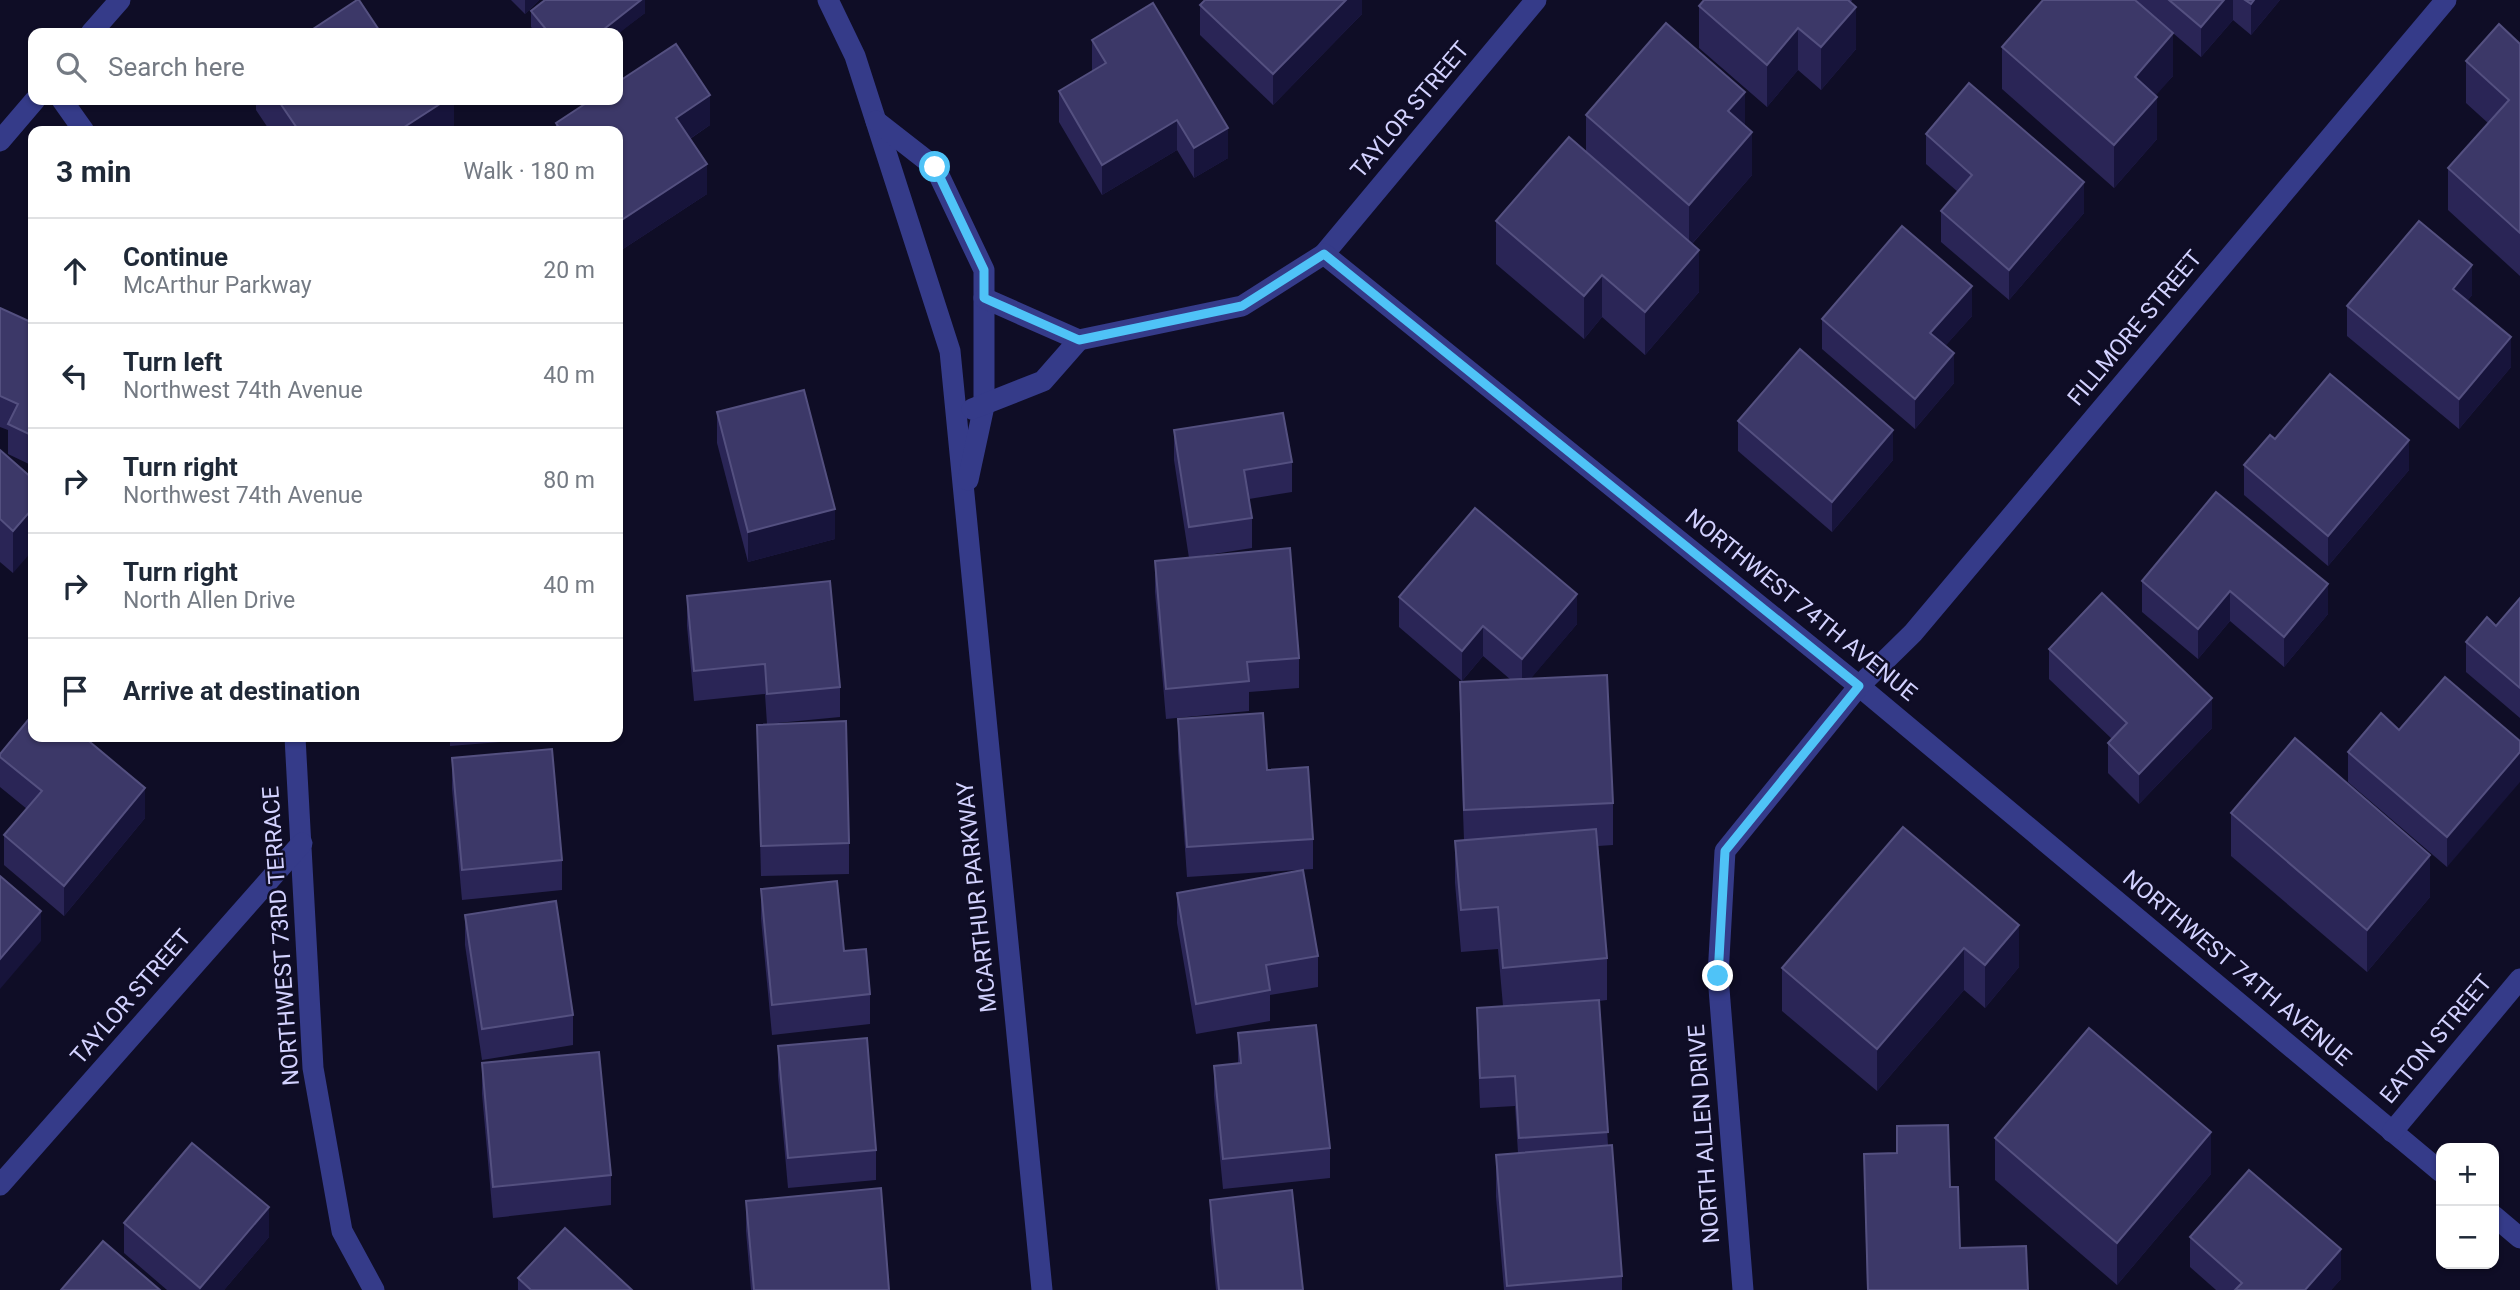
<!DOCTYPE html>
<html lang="en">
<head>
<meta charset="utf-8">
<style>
  :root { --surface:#fff; --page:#f6f6f7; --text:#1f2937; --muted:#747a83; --line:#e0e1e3 }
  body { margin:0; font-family:Roboto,sans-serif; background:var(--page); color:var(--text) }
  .controls { position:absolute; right:21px; bottom:21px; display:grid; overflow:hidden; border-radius:14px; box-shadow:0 2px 5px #0004 }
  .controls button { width:63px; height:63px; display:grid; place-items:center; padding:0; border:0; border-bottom:2px solid var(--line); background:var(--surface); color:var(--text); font:35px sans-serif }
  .stop { position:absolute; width:21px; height:21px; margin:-16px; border:5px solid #4fc3f7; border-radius:50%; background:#fff }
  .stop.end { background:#4fc3f7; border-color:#fff; box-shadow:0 2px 7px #0008 }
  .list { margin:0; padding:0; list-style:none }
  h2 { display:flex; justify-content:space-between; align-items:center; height:91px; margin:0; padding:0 28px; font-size:30px }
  h2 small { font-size:23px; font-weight:400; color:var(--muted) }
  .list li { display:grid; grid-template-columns:46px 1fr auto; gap:21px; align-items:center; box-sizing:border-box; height:105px; padding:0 28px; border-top:2px solid var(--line) }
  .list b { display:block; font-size:26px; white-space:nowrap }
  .list p { margin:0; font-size:23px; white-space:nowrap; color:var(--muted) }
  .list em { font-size:23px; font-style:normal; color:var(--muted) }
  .icon { flex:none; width:38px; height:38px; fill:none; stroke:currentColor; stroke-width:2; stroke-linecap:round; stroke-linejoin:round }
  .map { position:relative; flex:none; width:2520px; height:1290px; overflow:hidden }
  .search { position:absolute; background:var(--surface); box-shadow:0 2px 5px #0004; left:28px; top:28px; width:595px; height:77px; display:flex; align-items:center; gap:18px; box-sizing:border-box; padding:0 24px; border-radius:14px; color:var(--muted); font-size:26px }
  .panel { position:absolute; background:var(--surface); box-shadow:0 2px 5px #0004; left:28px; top:126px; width:595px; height:616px; border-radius:14px }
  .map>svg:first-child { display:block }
</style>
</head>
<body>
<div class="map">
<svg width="2520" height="1290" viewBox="0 0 2520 1290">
  <rect width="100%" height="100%" fill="#0f0d26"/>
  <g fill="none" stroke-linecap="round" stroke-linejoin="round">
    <g stroke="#353b89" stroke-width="21">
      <polyline points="828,0 855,56 950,351 1042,1290"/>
      <polyline points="91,33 120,0"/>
      <polyline points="62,100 84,131"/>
      <polyline points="876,121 935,167 984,270 984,406 968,480"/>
      <polyline points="0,141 35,100"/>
      <polyline points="1324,254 1536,0"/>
      <polyline points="984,298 1079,340 1242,306 1324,254 1859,686 2441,1172"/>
      <polyline points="972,409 1043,381 1079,340"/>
      <polyline points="295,737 313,1068 342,1231 374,1290"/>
      <polyline points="2392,1132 2520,979"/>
      <polyline points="0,1185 302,843"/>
      <polyline points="2494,1216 2520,1238"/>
      <polyline points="1743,1290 1718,976 1725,851 1859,686 1913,633 2446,0"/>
    </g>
  </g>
  <g fill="#2a2556">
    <polygon points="511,0 539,0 525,14"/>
    <polygon points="645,0 645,13 618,33 536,33 531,27 531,11"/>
    <polygon points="1362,0 1362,14 1273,105 1200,35 1200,5"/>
    <polygon points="1852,0 1851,2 1856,49 1821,90 1798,70 1767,107 1699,48 1699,6"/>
    <polygon points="2137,0 2280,0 2251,35 2233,20 2201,57 2167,28 2173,76 2155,95 2157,139 2114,188 2002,89 2002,47 2137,3"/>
    <polygon points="1092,40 1228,158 1194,178 1177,150 1102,195 1059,122 1059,91 1093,71 1092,70"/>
    <polygon points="2520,44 2520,276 2448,210 2448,168 2488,123 2466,103 2466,61"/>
    <polygon points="256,100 454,100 454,131 270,131 256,110"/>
    <polygon points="1586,115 1752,175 1692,244 1699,292 1645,355 1602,317 1584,339 1496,264 1496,221 1586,152"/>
    <polygon points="556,123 710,125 690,139 707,194 620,251 618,247 618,131 556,131"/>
    <polygon points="1926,134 2084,213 2009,300 1941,242 1941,211 1958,192 1926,164"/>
    <polygon points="2472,295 2467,301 2511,367 2459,429 2347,336 2347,306"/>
    <polygon points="0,308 33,323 33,466 8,454 8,430 0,427"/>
    <polygon points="1972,316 1945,346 1954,383 1915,429 1822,349 1822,319"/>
    <polygon points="717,412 835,539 748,562 717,443"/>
    <polygon points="1738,421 1893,460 1832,532 1738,451"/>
    <polygon points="1174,430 1292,462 1292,492 1249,499 1252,518 1252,548 1189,558 1174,460"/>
    <polygon points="2275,439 2409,470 2328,566 2244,495 2244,465"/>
    <polygon points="0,450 33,479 13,573 0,562"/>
    <polygon points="2216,492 2328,614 2284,667 2230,621 2198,659 2142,612 2142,581"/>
    <polygon points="1155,561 1299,658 1299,688 1249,692 1249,711 1166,719 1155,592"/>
    <polygon points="687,596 840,687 840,717 767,724 765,694 694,701 687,626"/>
    <polygon points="1399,597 1577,624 1530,679 1613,803 1613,845 1598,846 1607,958 1607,1000 1599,1001 1608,1145 1622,1276 1622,1290 1504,1290 1496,1197 1496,1155 1518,1153 1515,1106 1480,1108 1477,1038 1477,1008 1503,1006 1498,949 1461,952 1455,883 1455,841 1464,840 1460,725 1460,682 1511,680 1483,656 1462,681 1399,627"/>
    <polygon points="2520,598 2520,718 2466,672 2466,642 2496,626"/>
    <polygon points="2049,649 2212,728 2139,804 2108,773 2108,743 2112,739 2049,679"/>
    <polygon points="1178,719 1267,770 1313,839 1313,869 1187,877 1178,750"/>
    <polygon points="757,725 849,843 849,874 761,876"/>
    <polygon points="2399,730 2520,741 2447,867 2348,782 2348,752"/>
    <polygon points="450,737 563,737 450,746"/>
    <polygon points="0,754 145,818 64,916 4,865 4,835 27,809 0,787"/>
    <polygon points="452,758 562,860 562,890 462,900 452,789"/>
    <polygon points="2231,813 2430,897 2367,972 2231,856"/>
    <polygon points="1903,827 2019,967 1985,1008 1964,990 1877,1091 1782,1011 1782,968"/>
    <polygon points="761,889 844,951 870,994 870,1024 772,1035 761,919"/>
    <polygon points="1177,893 1318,956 1318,987 1270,995 1270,1021 1196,1034 1177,923"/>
    <polygon points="465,915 573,1015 573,1045 482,1060 465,945"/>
    <polygon points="1238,1033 1330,1148 1330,1178 1223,1189 1214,1096 1214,1066 1238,1063"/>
    <polygon points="778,1046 876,1150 876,1180 788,1188 778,1076"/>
    <polygon points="482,1063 611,1175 611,1205 493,1218 482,1094"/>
    <polygon points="1995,1138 2211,1174 2117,1285 1995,1180"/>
    <polygon points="1864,1154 1950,1187 1960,1248 2028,1290 1867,1290"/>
    <polygon points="1210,1200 1303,1290 1216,1290 1210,1230"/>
    <polygon points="746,1201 889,1290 751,1290 746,1231"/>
    <polygon points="124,1223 269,1237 224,1290 167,1290 124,1253"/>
    <polygon points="2190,1237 2341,1279 2331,1290 2216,1290 2190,1267"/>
    <polygon points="518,1278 632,1290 518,1290"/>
  </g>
  <g fill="#17143b">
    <polygon points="525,0 539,0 525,14"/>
    <polygon points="641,0 645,0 645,13 618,34 618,33 599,33"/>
    <polygon points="1346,0 1362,0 1362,14 1273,105 1273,74"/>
    <polygon points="2224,0 2233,0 2233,20 2201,57 2201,27"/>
    <polygon points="2254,0 2280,0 2251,35 2251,4"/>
    <polygon points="1856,7 1856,49 1821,90 1821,47"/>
    <polygon points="1798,28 1798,70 1767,107 1767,65"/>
    <polygon points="2173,33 2173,76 2135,119 2135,77"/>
    <polygon points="1745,92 1745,134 1728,111"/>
    <polygon points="710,95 710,125 676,148 676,118"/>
    <polygon points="2157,97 2157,139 2114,188 2114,145"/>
    <polygon points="446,100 454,100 454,131 398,131"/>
    <polygon points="1177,120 1177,150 1102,195 1102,165"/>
    <polygon points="1228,128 1228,158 1194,178 1194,148"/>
    <polygon points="1752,132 1752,175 1689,247 1689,205"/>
    <polygon points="707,164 707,194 620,251 620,221"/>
    <polygon points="2084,182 2084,213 2009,300 2009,270"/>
    <polygon points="1699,250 1699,292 1645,355 1645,312"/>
    <polygon points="2472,265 2472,295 2453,319 2453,289"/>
    <polygon points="1602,275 1602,317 1584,339 1584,296"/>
    <polygon points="1972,286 1972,316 1930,363 1930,333"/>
    <polygon points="2511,337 2511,367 2459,429 2459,399"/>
    <polygon points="1954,353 1954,383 1915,429 1915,399"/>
    <polygon points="1893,430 1893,460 1832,532 1832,502"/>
    <polygon points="2409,440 2409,470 2328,566 2328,536"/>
    <polygon points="33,508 33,550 13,573 13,531"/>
    <polygon points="835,509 835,539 748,562 748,532"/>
    <polygon points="2328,584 2328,614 2284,667 2284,637"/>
    <polygon points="2230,591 2230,621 2198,659 2198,629"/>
    <polygon points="1577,594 1577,624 1522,689 1522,659"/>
    <polygon points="1483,626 1483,656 1462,681 1462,651"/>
    <polygon points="2212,698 2212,728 2139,804 2139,774"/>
    <polygon points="2520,752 2520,782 2447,867 2447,837"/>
    <polygon points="145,788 145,818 64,916 64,886"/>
    <polygon points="2430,855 2430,897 2367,972 2367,930"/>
    <polygon points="41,911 41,941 0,989 0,959"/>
    <polygon points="2019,925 2019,967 1985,1008 1985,965"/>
    <polygon points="1964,948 1964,990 1877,1091 1877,1049"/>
    <polygon points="2211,1132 2211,1174 2117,1285 2117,1243"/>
    <polygon points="269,1207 269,1237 224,1290 200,1290 200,1288"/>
    <polygon points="2341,1249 2341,1279 2331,1290 2305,1290"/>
  </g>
  <g fill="#3c3868" stroke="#545080" stroke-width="2">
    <polygon points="357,0 359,0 381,33 307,33"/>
    <polygon points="545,0 641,0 599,33 549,33 531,11"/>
    <polygon points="1205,0 1346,0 1273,74 1200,5"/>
    <polygon points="1704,0 1848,0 1856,7 1821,47 1798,28 1767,65 1699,6"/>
    <polygon points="2043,0 2135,0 2173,33 2135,77 2157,97 2114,145 2002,47"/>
    <polygon points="2169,0 2224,0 2201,27"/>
    <polygon points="2245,0 2254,0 2251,4"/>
    <polygon points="1153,3 1228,128 1194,148 1177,120 1102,165 1059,91 1106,63 1092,40"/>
    <polygon points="1666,23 1745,92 1728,111 1752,132 1689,205 1586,115"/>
    <polygon points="2499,24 2520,44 2520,233 2448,168 2509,100 2466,61"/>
    <polygon points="676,44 710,95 676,118 707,164 620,221 618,217 618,131 561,131 556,123 591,100 618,100 618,82"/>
    <polygon points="1969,83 2084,182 2009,270 1941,211 1972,175 1926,134"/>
    <polygon points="278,100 446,100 398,131 299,131"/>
    <polygon points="1569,137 1699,250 1645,312 1602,275 1584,296 1496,221"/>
    <polygon points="2419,221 2472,265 2453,289 2511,337 2459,399 2347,306"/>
    <polygon points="1902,226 1972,286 1930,333 1954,353 1915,399 1822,319"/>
    <polygon points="0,308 33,323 33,436 8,424 18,404 0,396"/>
    <polygon points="1800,349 1893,430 1832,502 1738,421"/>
    <polygon points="2330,374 2409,440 2328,536 2244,465 2270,435 2275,439"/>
    <polygon points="804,390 835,509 748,532 717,412"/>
    <polygon points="1283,413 1292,462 1244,470 1252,518 1189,527 1174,430"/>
    <polygon points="0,450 33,479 33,508 13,531 0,519"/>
    <polygon points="2216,492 2328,584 2284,637 2230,591 2198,629 2142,581"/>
    <polygon points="1475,508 1577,594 1522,659 1483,626 1462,651 1399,597"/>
    <polygon points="1290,548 1299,658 1247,662 1249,681 1166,689 1155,561"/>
    <polygon points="830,581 840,687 767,694 765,664 694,671 687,596"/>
    <polygon points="2102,593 2212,698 2139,774 2108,743 2127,723 2049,649"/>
    <polygon points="2520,598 2520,688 2466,642 2487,617 2496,626"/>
    <polygon points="1607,675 1613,803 1464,810 1460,682"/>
    <polygon points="2445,677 2520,741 2520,752 2447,837 2348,752 2381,713 2399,730"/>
    <polygon points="1263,713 1267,770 1308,767 1313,839 1187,847 1178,719"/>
    <polygon points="33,714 33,737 84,737 145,788 64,886 4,835 42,791 0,757 0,754"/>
    <polygon points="846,721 849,843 761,846 757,725"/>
    <polygon points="2295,738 2430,855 2367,930 2231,813"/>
    <polygon points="552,749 562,860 462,870 452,758"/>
    <polygon points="1903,827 2019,925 1985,965 1964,948 1877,1049 1782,968"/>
    <polygon points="1596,829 1607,958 1503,968 1498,907 1461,910 1455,841"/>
    <polygon points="1303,870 1318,956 1266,965 1270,990 1196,1004 1177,893"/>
    <polygon points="0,876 41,911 0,959"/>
    <polygon points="837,881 844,951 866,949 870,994 772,1005 761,889"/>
    <polygon points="556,901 573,1015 482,1029 465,915"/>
    <polygon points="1599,1000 1608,1132 1519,1138 1515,1076 1480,1078 1477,1008"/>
    <polygon points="1316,1025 1330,1148 1223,1159 1214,1066 1241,1063 1238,1033"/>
    <polygon points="2089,1028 2211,1132 2117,1243 1995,1138"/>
    <polygon points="867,1038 876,1150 788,1158 778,1046"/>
    <polygon points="599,1052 611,1175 493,1187 482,1063"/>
    <polygon points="1948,1125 1950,1187 1958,1187 1960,1248 2026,1246 2028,1290 1868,1290 1864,1154 1897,1153 1897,1126"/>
    <polygon points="192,1143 269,1207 200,1288 124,1223"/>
    <polygon points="1612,1145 1622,1276 1507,1286 1496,1155"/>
    <polygon points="2249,1170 2341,1249 2305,1290 2235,1290 2242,1283 2190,1237"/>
    <polygon points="881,1188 889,1290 754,1290 746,1201"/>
    <polygon points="1292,1190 1303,1290 1219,1290 1210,1200"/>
    <polygon points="565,1228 632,1290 531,1290 518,1278"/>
    <polygon points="103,1241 160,1290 61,1290"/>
  </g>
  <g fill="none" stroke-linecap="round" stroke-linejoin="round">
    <polyline stroke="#4fc3f7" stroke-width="9" points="935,167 984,270 984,298 1079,340 1242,306 1324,254 1859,686 1725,851 1718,976"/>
  </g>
  <g text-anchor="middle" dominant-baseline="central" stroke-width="5" stroke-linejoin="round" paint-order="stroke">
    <g font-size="23" fill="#d3d2ff" stroke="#0f0d26">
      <text transform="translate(1410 110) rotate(-50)">TAYLOR STREET</text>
      <text transform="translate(2135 328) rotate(-50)">FILLMORE STREET</text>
      <text transform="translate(1801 605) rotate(39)">NORTHWEST 74TH AVENUE</text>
      <text transform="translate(977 897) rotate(-96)">MCARTHUR PARKWAY</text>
      <text transform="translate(281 936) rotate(-94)">NORTHWEST 73RD TERRACE</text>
      <text transform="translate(2237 968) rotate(40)">NORTHWEST 74TH AVENUE</text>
      <text transform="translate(131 997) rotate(-49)">TAYLOR STREET</text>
      <text transform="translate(2436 1039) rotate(-50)">EATON STREET</text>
      <text transform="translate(1704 1134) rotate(-94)">NORTH ALLEN DRIVE</text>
    </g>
  </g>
</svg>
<div class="controls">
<button>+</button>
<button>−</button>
</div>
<div class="stop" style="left:935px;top:167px"></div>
<div class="stop end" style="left:1718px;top:976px"></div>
<div class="search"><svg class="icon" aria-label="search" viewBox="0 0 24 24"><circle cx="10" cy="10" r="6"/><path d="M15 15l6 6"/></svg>Search here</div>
<section class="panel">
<h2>3 min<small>Walk · 180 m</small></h2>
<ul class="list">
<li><svg class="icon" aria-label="ahead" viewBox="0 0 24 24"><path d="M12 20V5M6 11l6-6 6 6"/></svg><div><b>Continue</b><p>McArthur Parkway</p></div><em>20 m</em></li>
<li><svg class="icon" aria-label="left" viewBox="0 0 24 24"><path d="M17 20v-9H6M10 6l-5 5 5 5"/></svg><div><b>Turn left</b><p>Northwest 74th Avenue</p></div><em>40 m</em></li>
<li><svg class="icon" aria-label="right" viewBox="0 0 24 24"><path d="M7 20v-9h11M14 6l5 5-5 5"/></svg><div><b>Turn right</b><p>Northwest 74th Avenue</p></div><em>80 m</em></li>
<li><svg class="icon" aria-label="right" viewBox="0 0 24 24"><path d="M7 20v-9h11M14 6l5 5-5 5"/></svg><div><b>Turn right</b><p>North Allen Drive</p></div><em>40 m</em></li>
<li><svg class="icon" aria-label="arrive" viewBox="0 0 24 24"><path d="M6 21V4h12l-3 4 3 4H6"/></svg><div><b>Arrive at destination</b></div></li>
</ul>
</section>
</div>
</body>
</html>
